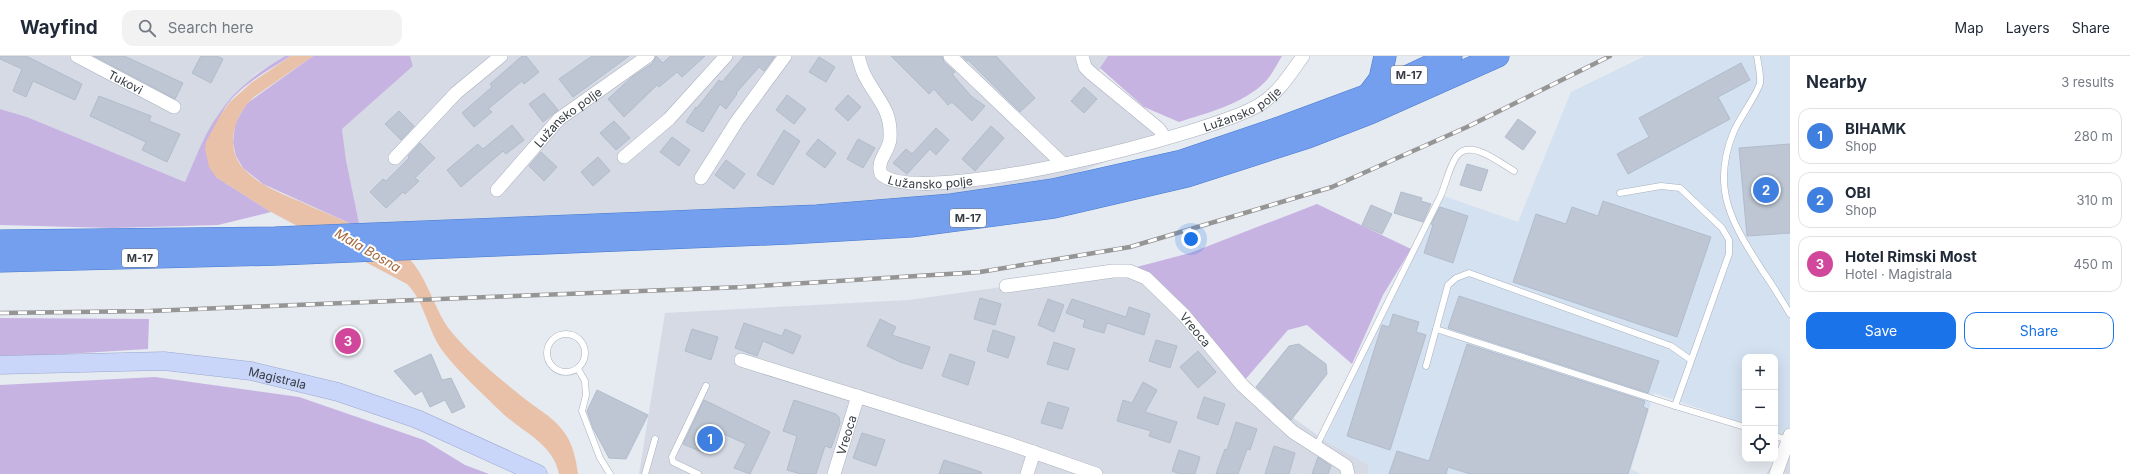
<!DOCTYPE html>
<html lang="en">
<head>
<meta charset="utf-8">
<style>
  :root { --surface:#fff; --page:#f2f2f3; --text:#1f2937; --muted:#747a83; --line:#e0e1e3; --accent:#1a73e8 }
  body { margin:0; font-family:Inter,sans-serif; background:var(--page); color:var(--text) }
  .controls { position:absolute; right:12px; bottom:12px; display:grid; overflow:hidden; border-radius:8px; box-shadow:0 4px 16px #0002 }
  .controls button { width:36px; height:36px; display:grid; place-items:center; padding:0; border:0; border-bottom:1px solid var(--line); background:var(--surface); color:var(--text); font:20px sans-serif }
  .you { position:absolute; left:1191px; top:183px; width:14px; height:14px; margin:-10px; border:3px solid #fff; border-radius:50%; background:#1a73e8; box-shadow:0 0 0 6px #1a73e833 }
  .badge { display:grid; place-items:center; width:26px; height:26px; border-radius:50%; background:var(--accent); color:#fff; font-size:13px; font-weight:700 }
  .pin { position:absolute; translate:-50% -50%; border:2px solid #fff; box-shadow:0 1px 4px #0006 }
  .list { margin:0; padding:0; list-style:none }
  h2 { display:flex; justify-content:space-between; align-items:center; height:52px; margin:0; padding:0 16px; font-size:17px }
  h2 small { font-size:13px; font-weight:400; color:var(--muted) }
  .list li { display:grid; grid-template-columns:26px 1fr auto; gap:12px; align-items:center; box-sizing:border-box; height:56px; margin:0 8px 8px; padding:0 8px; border:1px solid var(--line); border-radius:12px }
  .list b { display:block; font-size:15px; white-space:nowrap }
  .list p { margin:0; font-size:13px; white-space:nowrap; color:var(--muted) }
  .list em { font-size:13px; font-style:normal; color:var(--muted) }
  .actions { display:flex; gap:8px; padding:12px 16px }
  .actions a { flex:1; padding:9px 0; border:1px solid var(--accent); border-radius:12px; text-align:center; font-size:14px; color:var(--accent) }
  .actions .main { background:var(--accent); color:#fff }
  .icon { flex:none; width:22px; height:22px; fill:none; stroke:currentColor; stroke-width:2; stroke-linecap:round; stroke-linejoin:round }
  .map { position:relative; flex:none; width:1790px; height:418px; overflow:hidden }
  header { display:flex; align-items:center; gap:24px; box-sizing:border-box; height:56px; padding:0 20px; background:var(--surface); border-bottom:1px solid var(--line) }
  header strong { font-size:19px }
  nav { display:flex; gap:22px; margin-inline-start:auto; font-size:14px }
  .search { width:280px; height:36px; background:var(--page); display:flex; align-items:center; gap:10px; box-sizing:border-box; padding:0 14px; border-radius:12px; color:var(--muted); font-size:15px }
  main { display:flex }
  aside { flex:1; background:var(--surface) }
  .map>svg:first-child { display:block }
</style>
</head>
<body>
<header>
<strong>Wayfind</strong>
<div class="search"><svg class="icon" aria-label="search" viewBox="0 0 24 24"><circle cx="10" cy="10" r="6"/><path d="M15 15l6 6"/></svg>Search here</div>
<nav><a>Map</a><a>Layers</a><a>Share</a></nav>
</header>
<main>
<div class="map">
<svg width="1790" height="418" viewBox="0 0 1790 418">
  <rect width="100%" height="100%" fill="#e6eaf1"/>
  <g fill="#d5dae5">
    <polygon points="0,0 285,0 257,17 235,38 217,60 185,126 27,61 0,53"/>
    <polygon points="410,0 1108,0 1094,24 1164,83 1072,119 990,134 872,149 477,162 360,172 346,104 342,73 413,10"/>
    <polygon points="1129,213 1239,323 1324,384 1369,409 1368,418 639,418 665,257 909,244"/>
    <polygon points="1788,384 1790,385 1790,418 1766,418"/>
  </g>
  <polygon fill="#d3e1f1" points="1645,0 1790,0 1790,379 1788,384 1775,379 1775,301 1745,301 1745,368 1654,337 1631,413 1641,418 1368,418 1369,409 1324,384 1441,139 1518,166 1571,36"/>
  <g fill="#c7b3e2">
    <path d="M285 0H291C268 15 236 31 222 57 218 64 217 110 216 121L271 156 218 169 112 172 0 169V53L27 61 185 126C195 104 204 78 218 59 235 33 258 16 285 0Z"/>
    <polygon points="313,0 410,0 413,10 342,73 346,104 360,172 263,128 243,112 236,100 233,87 235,68 246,48"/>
    <path d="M1108 0H1282C1277 8 1272 19 1265 26 1243 48 1207 57 1179 66L1144 51 1100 12Z"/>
    <polygon points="1317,148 1411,193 1383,239 1352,308 1307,269 1288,274 1243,326 1129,213 1190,197"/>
    <polygon points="0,262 149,263 148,293 0,302"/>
    <polygon points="155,321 299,341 424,384 465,409 489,418 0,418 0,329"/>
  </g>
  <path fill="#e8c1a8" d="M291 0H313L254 41C234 58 224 92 244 113 259 129 280 137 299 145 331 160 373 175 402 196 426 215 432 249 449 273 470 299 499 322 525 343 538 353 554 362 564 376 573 388 576 403 578 418H559C553 386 519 375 498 353 481 336 449 307 438 288 427 269 423 244 407 228L271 156 216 121 209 111 205 93 206 86 221 58 230 46 251 27Z"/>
  <g fill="#bdc6d2" stroke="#b1bccc">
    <polygon points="0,0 26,0 82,28 75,44 33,25 26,41 13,35 22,13 0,3"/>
    <polygon points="94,0 124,0 183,27 175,43"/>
    <polygon points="201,0 217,0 223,3 211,27 192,17"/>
    <polygon points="522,0 526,0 539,16 524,28 522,25 488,53 492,56 474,71 462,57 492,31 490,28"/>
    <polygon points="592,0 629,0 573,41 559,23"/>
    <polygon points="656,0 663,7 670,0 705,0 682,21 677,16 659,31 657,29 624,61 608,43 632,21 653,7"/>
    <polygon points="744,0 775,0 764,15 759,11 736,37 737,38 726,53 720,48 703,76 686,66 696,51 697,52 719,24 722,26"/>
    <polygon points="891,0 942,0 944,6 955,16 952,18 971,40 985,50 972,65 952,46 948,49 934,33 929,38"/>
    <polygon points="962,0 996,0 1035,42 1020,56 968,4 967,5"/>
    <polygon points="819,1 835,11 826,26 809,16"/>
    <polygon points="1741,7 1750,24 1718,41 1730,63 1628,118 1617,98 1649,81 1639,62"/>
    <polygon points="1084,31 1097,43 1084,57 1071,45"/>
    <polygon points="544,37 558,54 543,66 529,48"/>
    <polygon points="787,39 806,53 794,68 776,54"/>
    <polygon points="848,39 861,51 848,65 835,53"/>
    <polygon points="99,40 151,60 149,65 180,78 167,106 142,94 146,86 90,60"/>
    <polygon points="399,55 414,70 401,84 385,68"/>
    <polygon points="1518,63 1536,76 1523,94 1505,81"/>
    <polygon points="614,65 630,82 616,94 600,77"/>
    <polygon points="512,69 524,84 506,98 503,95 461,131 447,114 478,88 483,93"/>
    <polygon points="991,70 1004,82 975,115 962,103"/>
    <polygon points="936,72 949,84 936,99 930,93 907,118 893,107 906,93 912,98"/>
    <polygon points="784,74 800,85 773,129 757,119"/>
    <polygon points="672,81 690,94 679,110 660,96"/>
    <polygon points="818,83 836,97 825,112 806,98"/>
    <polygon points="858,83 875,92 863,112 847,103"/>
    <polygon points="420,87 435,102 415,122 419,125 405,138 403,136 386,152 370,136 383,123 386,125 409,102 408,100"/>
    <polygon points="1790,88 1790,177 1747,180 1739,92"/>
    <polygon points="541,96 557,111 544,125 529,110"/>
    <polygon points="598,101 610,115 593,130 581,116"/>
    <polygon points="726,104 745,118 734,133 715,119"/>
    <polygon points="1467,108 1488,114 1481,135 1460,129"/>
    <polygon points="1401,136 1422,142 1421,145 1431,148 1423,166 1394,157"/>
    <polygon points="1603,145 1711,181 1677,281 1513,226 1536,158 1566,168 1572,151 1598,160"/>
    <polygon points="1371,149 1392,158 1382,178 1362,169"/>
    <polygon points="1440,151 1468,160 1453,207 1424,197 1433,169 1431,168"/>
    <polygon points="1459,240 1659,305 1648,337 1448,272"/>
    <polygon points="980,242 1001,248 995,269 974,263"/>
    <polygon points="1048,243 1064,249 1054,276 1038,269"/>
    <polygon points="1072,243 1126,261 1129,251 1150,258 1144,279 1107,267 1104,277 1083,271 1085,264 1066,257"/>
    <polygon points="1393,258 1419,266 1416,276 1426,279 1390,394 1347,380 1382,269 1389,271"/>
    <polygon points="880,263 896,271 892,279 930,291 922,313 900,306 867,290"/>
    <polygon points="744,267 782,280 785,273 801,280 793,298 763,285 757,300 735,292"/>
    <polygon points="692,273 718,281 711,304 685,295"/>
    <polygon points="993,274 1015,281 1008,302 987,295"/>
    <polygon points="1156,284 1177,290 1170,312 1149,305"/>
    <polygon points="1054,286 1075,293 1068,314 1047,308"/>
    <polygon points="1299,288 1326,308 1327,318 1291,364 1256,331 1289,290"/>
    <polygon points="1467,288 1645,345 1643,351 1648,353 1628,418 1470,418 1448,411 1446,418 1389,418 1397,395 1429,405"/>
    <polygon points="1198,295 1216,316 1198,332 1180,311"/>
    <polygon points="431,298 442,324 451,322 465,351 452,357 445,344 430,351 422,335 415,339 394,315"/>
    <polygon points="950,298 975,306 968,329 942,320"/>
    <polygon points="1143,326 1157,334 1145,356 1177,366 1170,387 1149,380 1151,375 1117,365 1123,344 1132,347"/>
    <polygon points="597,334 648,359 626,403 609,402 593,372 587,355"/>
    <polygon points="1204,341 1225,348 1218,369 1197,362"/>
    <polygon points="704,344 770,376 750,418 734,412 746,388 715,374 704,397 683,388"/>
    <polygon points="794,344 836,358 839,361 840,367 831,392 825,390 816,418 801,418 787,414 797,380 783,375"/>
    <polygon points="1048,346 1069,352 1062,373 1041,367"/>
    <polygon points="1236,366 1257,373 1250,394 1247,393 1238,418 1216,418 1225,393 1227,394"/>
    <polygon points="862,377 885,384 876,410 853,402"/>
    <polygon points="1274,390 1295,397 1289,418 1265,418"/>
    <polygon points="1179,394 1200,401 1195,418 1180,418 1172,415"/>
    <polygon points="1318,401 1331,410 1328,418 1312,418"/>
    <polygon points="944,404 981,416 981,418 939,418"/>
  </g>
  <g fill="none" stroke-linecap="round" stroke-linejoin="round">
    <defs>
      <g id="lane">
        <path d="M1757 0C1758 8 1761 19 1760 27 1758 37 1739 63 1734 75 1710 132 1732 167 1762 214 1772 228 1781 243 1790 258"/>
        <polyline points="1620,137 1661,130 1680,132 1722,172 1729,184 1729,198 1675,350"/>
        <polyline points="1436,273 1675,350 1745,371"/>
        <circle cx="566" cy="297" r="19"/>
        <polyline points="1426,310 1448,229 1456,222 1469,217 1671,290 1691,304"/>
        <polyline points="578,313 585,325 586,339 582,355 600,402 610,418"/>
        <polyline points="1775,380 1788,384"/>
        <path d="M1316 391 1441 139C1446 127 1449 112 1456 101 1469 81 1500 107 1514 115"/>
        <polyline points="645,418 655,383"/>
        <polyline points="698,418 673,406 672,401 706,330"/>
      </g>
      <g id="street">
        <path id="s1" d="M77 0 174 51"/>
        <path id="s2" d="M858 0C860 6 861 12 864 18 876 43 892 52 890 83 889 96 876 104 881 118 919 154 1213 77 1259 49 1279 37 1290 18 1303 0"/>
        <polyline points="950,0 1063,108"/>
        <polyline points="1082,0 1085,11 1091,17 1159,73 1165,82"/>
        <polyline points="624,101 669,63 726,0"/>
        <polyline points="395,102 456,37 501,0"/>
        <polyline points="701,122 737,65 785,0"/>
        <path id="s3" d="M497 134 559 63 648 0"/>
        <path id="s4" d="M1006 230 1113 215H1129L1146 222 1184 259 1242 329 1293 376 1346 410 1348 418"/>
        <polyline points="741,304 1007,387 1096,418"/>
        <path id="s5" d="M834 418 858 340"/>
        <polyline points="1027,418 1034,396"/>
        <polyline points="1776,418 1790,379"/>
      </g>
      <g id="secondary">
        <path id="s6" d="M0 309 164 305 251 315 338 336 417 363 538 418"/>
      </g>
      <g id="highway">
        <polyline points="1368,39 1380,23 1385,0"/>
        <polyline points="0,185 275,182 817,160 951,149 1053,134 1182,105 1279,72 1368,39 1451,0"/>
        <polyline points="0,205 280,198 790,177 911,170 1054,151 1187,120 1308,81 1370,57 1498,0"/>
      </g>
    </defs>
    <use href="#lane" stroke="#aab1bc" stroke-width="7"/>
    <use href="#street" stroke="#aab1bc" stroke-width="14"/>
    <use href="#secondary" stroke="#9aa9cd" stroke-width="19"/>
    <use href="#highway" stroke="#457acd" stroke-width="23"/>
    <use href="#lane" stroke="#fff" stroke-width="6"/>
    <use href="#street" stroke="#fff" stroke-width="13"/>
    <use href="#secondary" stroke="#c9d5f9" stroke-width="18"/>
    <use href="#highway" stroke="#749fef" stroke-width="22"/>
    <defs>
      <polyline id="rail" points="0,257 150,255 488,241 743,231 980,216 1130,191 1332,131 1467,71 1610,0"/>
    </defs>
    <use href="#rail" stroke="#959595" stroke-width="4.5"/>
    <use href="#rail" stroke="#fff" stroke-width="3" stroke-dasharray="9" stroke-linecap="butt"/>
  </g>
  <g text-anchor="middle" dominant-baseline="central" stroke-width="4" stroke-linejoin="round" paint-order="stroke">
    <g fill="#fff" stroke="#72767b" stroke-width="1">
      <rect x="1391" y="10" width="36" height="18" rx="3"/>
      <rect x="950" y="153" width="36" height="18" rx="3"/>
      <rect x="122" y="193" width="36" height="18" rx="3"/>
    </g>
    <g font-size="11" font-weight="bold" fill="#363c43">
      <text x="1409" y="19">M-17</text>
      <text x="968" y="162">M-17</text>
      <text x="140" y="202">M-17</text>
    </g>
    <g font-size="12" fill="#363c43" stroke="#fff">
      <text stroke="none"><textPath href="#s1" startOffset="55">Tukovi</textPath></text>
      <text stroke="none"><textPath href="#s2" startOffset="501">Lužansko polje</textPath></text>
      <text stroke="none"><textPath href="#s3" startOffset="102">Lužansko polje</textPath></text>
      <text stroke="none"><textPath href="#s2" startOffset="179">Lužansko polje</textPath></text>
      <text stroke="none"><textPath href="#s4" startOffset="214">Vreoca</textPath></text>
      <text stroke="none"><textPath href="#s6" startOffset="279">Magistrala</textPath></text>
      <text stroke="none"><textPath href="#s5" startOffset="41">Vreoca</textPath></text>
    </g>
    <g font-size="13" font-style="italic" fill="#a4653a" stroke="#fff">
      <text transform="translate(368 194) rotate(30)">Mala Bosna</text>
    </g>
  </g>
</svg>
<div class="controls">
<button>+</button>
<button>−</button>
<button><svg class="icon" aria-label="locate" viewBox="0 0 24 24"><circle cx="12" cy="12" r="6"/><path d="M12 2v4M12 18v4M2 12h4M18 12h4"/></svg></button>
</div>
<div class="you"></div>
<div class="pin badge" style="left:710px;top:383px;background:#3f7fe0">1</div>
<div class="pin badge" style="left:1766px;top:134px;background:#3f7fe0">2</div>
<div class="pin badge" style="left:348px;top:285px;background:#d1479c">3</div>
</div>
<aside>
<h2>Nearby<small>3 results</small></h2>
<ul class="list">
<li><span class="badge" style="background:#3f7fe0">1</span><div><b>BIHAMK</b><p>Shop</p></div><em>280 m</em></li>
<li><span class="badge" style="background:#3f7fe0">2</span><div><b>OBI</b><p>Shop</p></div><em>310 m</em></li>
<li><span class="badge" style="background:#d1479c">3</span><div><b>Hotel Rimski Most</b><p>Hotel · Magistrala</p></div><em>450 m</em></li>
</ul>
<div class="actions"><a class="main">Save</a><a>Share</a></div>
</aside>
</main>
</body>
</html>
